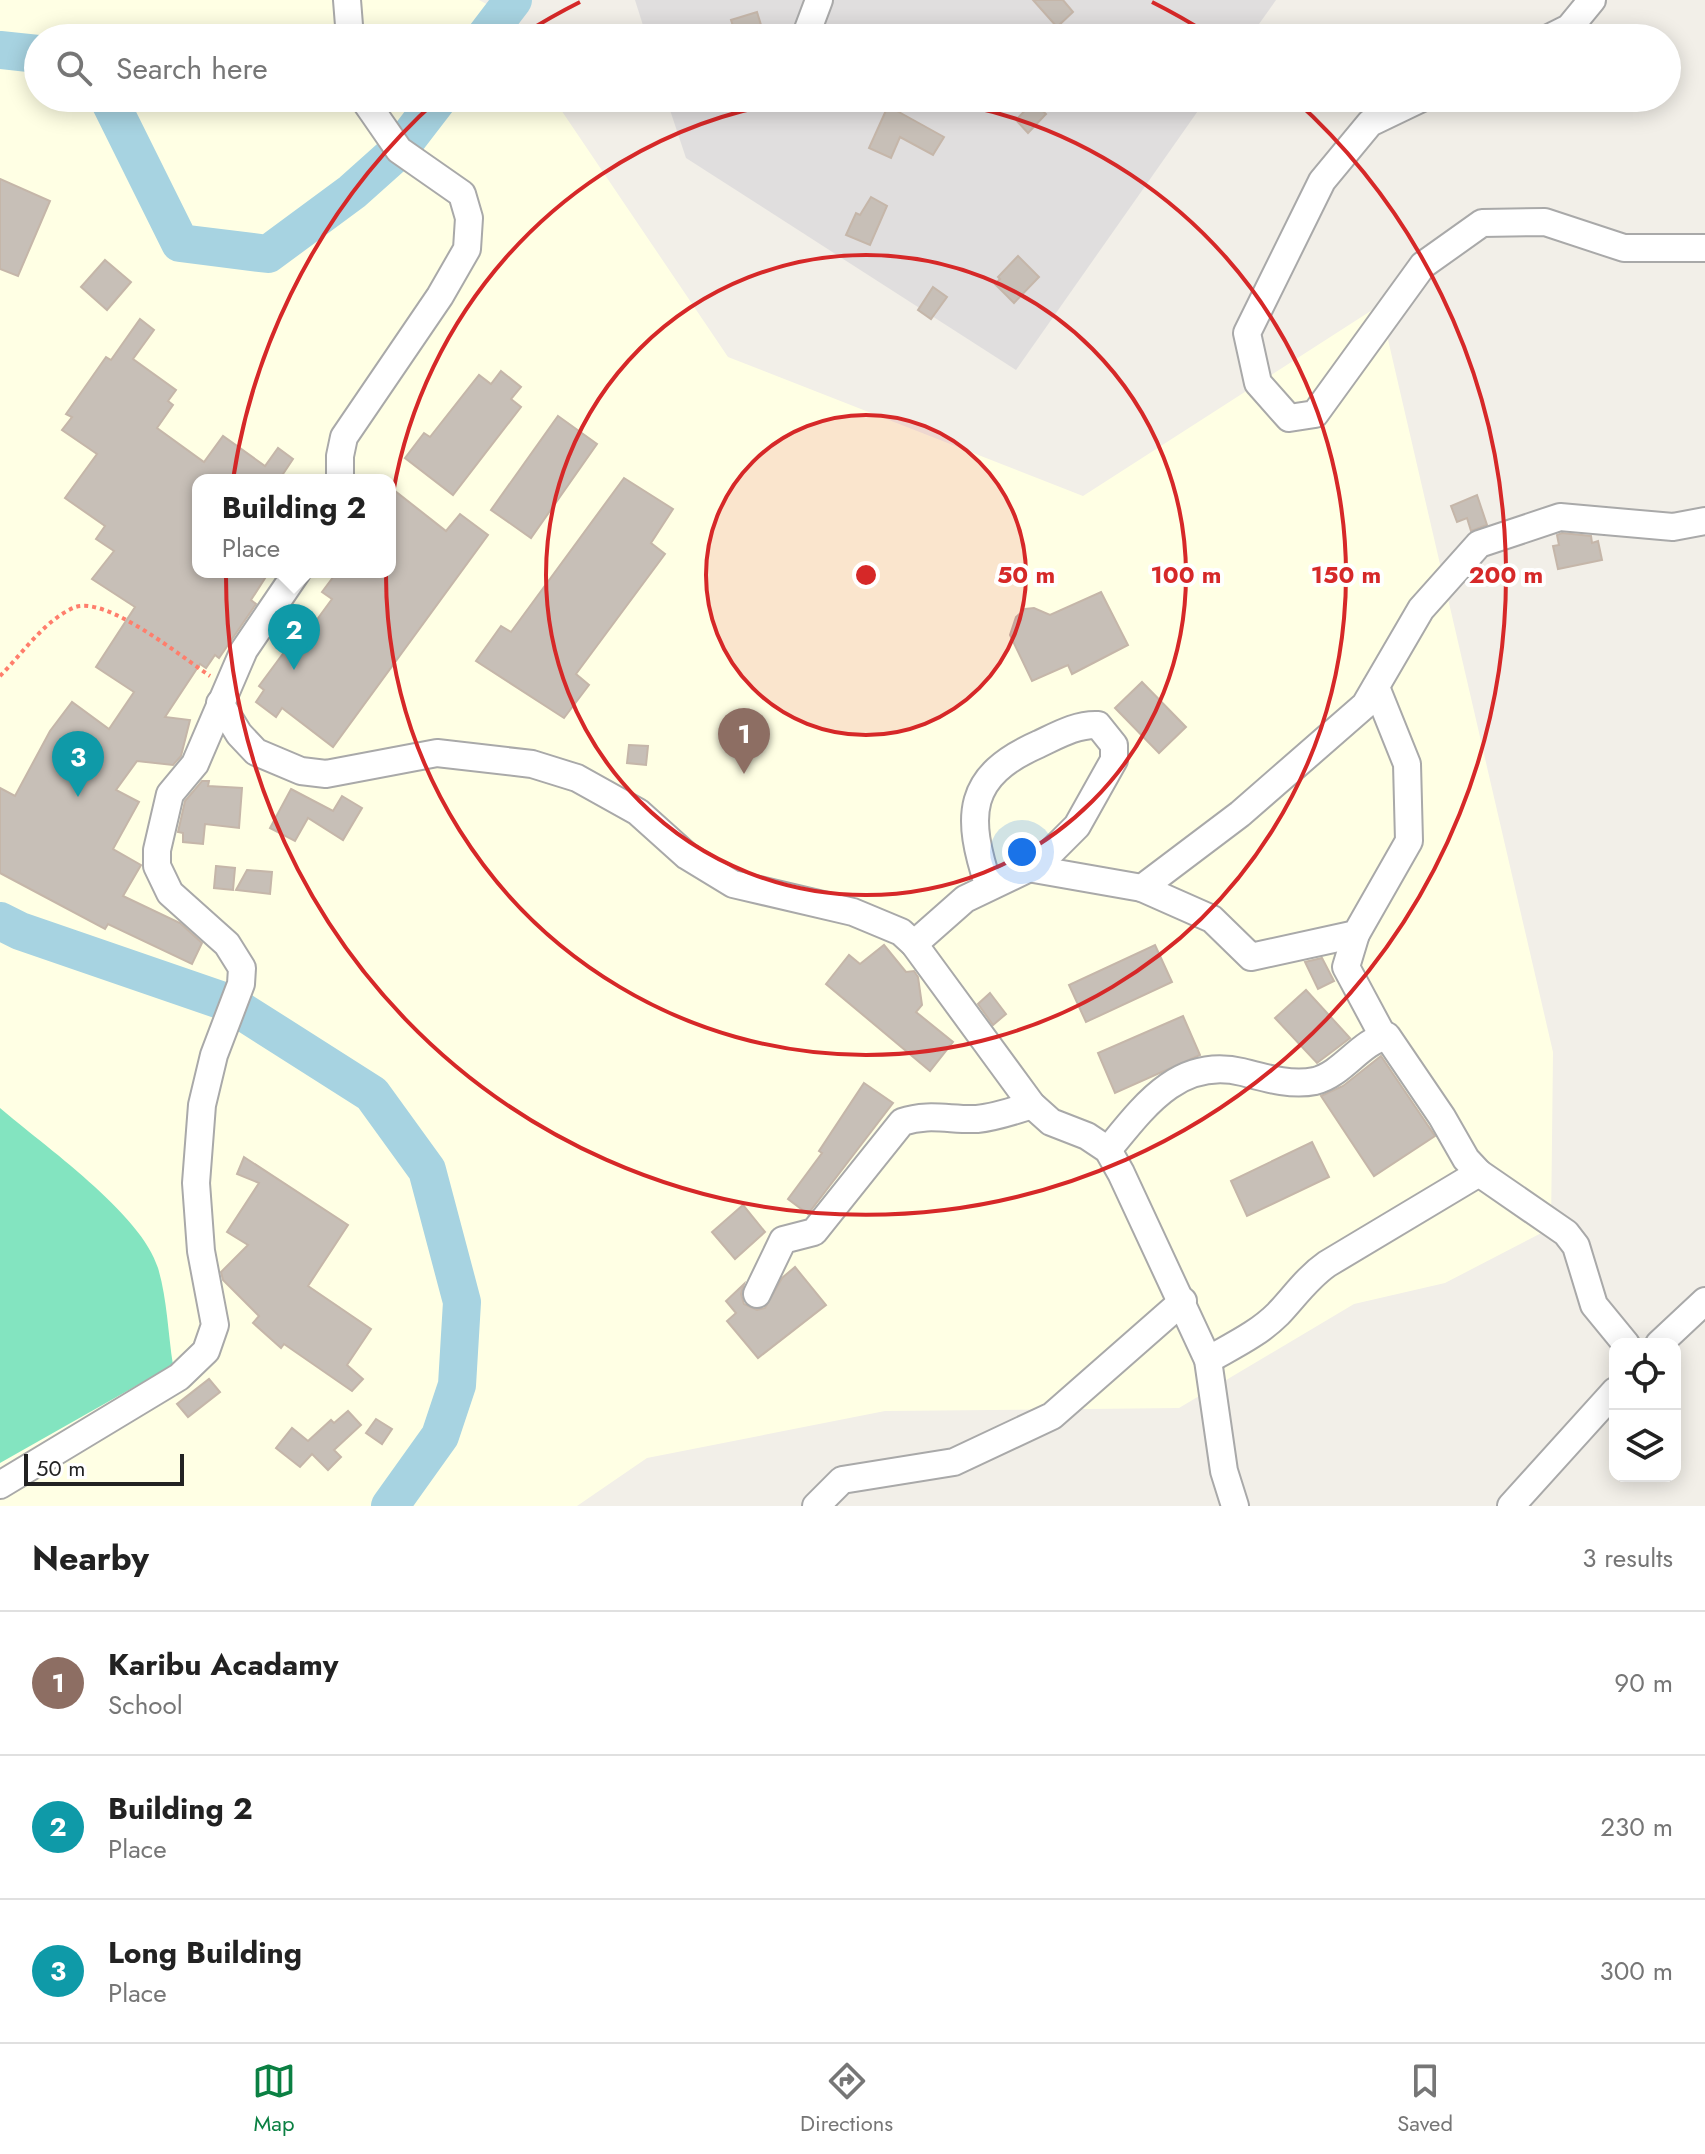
<!DOCTYPE html>
<html lang="en">
<head>
<meta charset="utf-8">
<style>
  :root { --surface:#fff; --page:#f2f2f2; --text:#222; --muted:#767676; --line:#e0e0e0; --accent:#0b8043 }
  body { margin:0; font-family:Jost,sans-serif; background:var(--page); color:var(--text) }
  .controls { position:absolute; right:24px; bottom:24px; display:grid; overflow:hidden; border-radius:16px; box-shadow:0 4px 20px #0003 }
  .controls button { width:72px; height:72px; display:grid; place-items:center; padding:0; border:0; border-bottom:2px solid var(--line); background:var(--surface); color:var(--text); font:40px sans-serif }
  .scale { position:absolute; left:24px; bottom:20px; width:160px; box-sizing:border-box; padding-left:8px; border:4px solid #222; border-top:0; font-size:22px; line-height:28px; white-space:nowrap; color:#222; -webkit-text-stroke:6px #fff; paint-order:stroke }
  .you { position:absolute; left:1022px; top:852px; width:28px; height:28px; margin:-20px; border:6px solid #fff; border-radius:50%; background:#1a73e8; box-shadow:0 0 0 12px #1a73e833 }
  .badge { display:grid; place-items:center; width:52px; height:52px; border-radius:50%; background:var(--accent); color:#fff; font-size:26px; font-weight:700 }
  .pin { position:absolute; translate:-50% -66px; filter:drop-shadow(0 2px 4px #0008) }
  .pin::after { content:''; position:absolute; top:42px; width:28px; height:24px; background:inherit; clip-path:polygon(0 0,100% 0,50% 100%) }
  .popup { position:absolute; left:192px; top:474px; width:204px; height:104px; box-sizing:border-box; display:grid; place-content:center; border-radius:16px; background:var(--surface); filter:drop-shadow(0 2px 6px #0005); font-size:26px; white-space:nowrap; color:var(--muted) }
  .popup b { font-size:30px; color:var(--text) }
  .popup::after { content:''; position:absolute; left:50%; top:100%; margin-left:-16px; border:16px solid transparent; border-top-color:var(--surface) }
  .list { margin:0; padding:0; list-style:none }
  h2 { display:flex; justify-content:space-between; align-items:center; height:104px; margin:0; padding:0 32px; font-size:34px }
  h2 small { font-size:26px; font-weight:400; color:var(--muted) }
  .list li { display:grid; grid-template-columns:52px 1fr auto; gap:24px; align-items:center; box-sizing:border-box; height:144px; padding:0 32px; border-top:2px solid var(--line) }
  .list b { display:block; font-size:30px; white-space:nowrap }
  .list p { margin:0; font-size:26px; white-space:nowrap; color:var(--muted) }
  .list em { font-size:26px; font-style:normal; color:var(--muted) }
  .icon { flex:none; width:44px; height:44px; fill:none; stroke:currentColor; stroke-width:2; stroke-linecap:round; stroke-linejoin:round }
  .map { position:relative; flex:none; width:1705px; height:1506px; overflow:hidden }
  .search { position:absolute; background:var(--surface); box-shadow:0 4px 20px #0003; left:24px; right:24px; top:24px; height:88px; display:flex; align-items:center; gap:20px; box-sizing:border-box; padding:0 28px; border-radius:44px; color:var(--muted); font-size:30px }
  .sheet { height:536px; background:var(--surface) }
  nav { display:flex; justify-content:space-around; align-items:center; box-sizing:border-box; height:112px; border-top:2px solid var(--line); background:var(--surface); font-size:22px; color:var(--muted) }
  nav a { display:grid; justify-items:center; gap:4px }
  nav .on { color:var(--accent) }
  .map>svg:first-child { display:block }
</style>
</head>
<body>
<div class="map">
<svg width="1705" height="1506" viewBox="0 0 1705 1506">
  <rect width="100%" height="100%" fill="#f2efe8"/>
  <g fill="#e0dede">
    <polygon points="635,0 1276,0 1249,38 647,38"/>
    <polygon points="666,98 1207,98 1016,370 686,158"/>
  </g>
  <path fill="#ffffe4" fill-rule="evenodd" d="M0 0H479L492 7 513 38H38V98H553L728 357 1083 496 1380 305 1553 1052 1551 1228 1445 1283 1354 1304 1179 1408 885 1411 647 1458 577 1506H0ZM198 480H390V572H198Z"/>
  <path fill="#83e4c0" d="M0 1108C43 1145 142 1214 158 1268 167 1298 168 1333 173 1365L0 1463Z"/>
  <g fill="none" stroke-linecap="round" stroke-linejoin="round">
    <g stroke="#a7d3e1" stroke-width="38">
      <polyline points="484,38 513,0"/>
      <polyline points="0,50 38,54"/>
      <polyline points="108,98 180,243 268,254 352,192 399,150 439,98"/>
      <polyline points="0,921 20,931 229,1003 372,1094 427,1170 462,1302 457,1385 440,1436 390,1506"/>
    </g>
  </g>
  <g fill="#c7bfb7" stroke="#c5b6a9" stroke-width="2">
    <polygon points="1033,0 1063,0 1073,12 1057,27"/>
    <polygon points="757,12 765,38 737,38 731,20"/>
    <polygon points="1033,102 1046,114 1028,133 1016,120"/>
    <polygon points="888,106 944,137 933,155 900,137 891,158 869,148"/>
    <polygon points="0,179 50,201 18,276 0,269"/>
    <polygon points="871,197 887,206 870,245 846,235 856,213 860,215"/>
    <polygon points="1018,256 1039,277 1014,303 995,284 1000,279 998,277"/>
    <polygon points="105,260 131,282 107,310 81,287"/>
    <polygon points="933,287 947,297 931,319 918,310"/>
    <polygon points="140,319 154,330 133,359 176,390 168,401 173,405 157,428 204,462 223,436 265,466 278,448 293,459 281,477 285,480 198,480 198,572 269,572 251,600 256,604 219,658 215,655 206,668 200,664 165,717 190,720 181,756 173,765 137,761 116,790 139,802 113,849 141,865 123,896 180,923 202,943 192,964 108,924 105,929 0,873 0,788 15,796 50,731 72,702 109,729 134,692 96,667 135,607 92,579 114,551 96,539 105,526 65,498 97,454 62,430 72,417 66,414 106,357 111,360"/>
    <polygon points="501,371 521,387 511,399 521,407 453,495 405,458 424,433 430,437 479,375 491,384"/>
    <polygon points="558,416 597,444 531,538 491,510"/>
    <polygon points="624,478 673,509 651,543 665,554 576,674 589,685 564,718 476,661 501,626 511,632"/>
    <polygon points="390,487 446,531 460,514 488,535 333,747 282,708 276,717 256,702 264,690 259,686 299,632 305,636 332,599 322,592 337,572 390,572"/>
    <polygon points="1477,495 1487,525 1471,531 1467,518 1457,522 1451,506"/>
    <polygon points="1562,533 1591,536 1592,543 1598,541 1602,560 1558,569 1553,546 1559,545 1557,535"/>
    <polygon points="1101,592 1128,645 1072,674 1068,665 1032,681 1010,635 1016,617 1025,609 1034,608 1050,615"/>
    <polygon points="1142,682 1186,727 1159,753 1115,708"/>
    <polygon points="629,745 648,746 646,765 627,763"/>
    <polygon points="202,781 209,781 208,786 242,788 239,828 205,824 203,844 183,842 183,833 178,832 185,801"/>
    <polygon points="291,789 333,811 342,796 362,808 343,840 308,818 295,841 270,828"/>
    <polygon points="216,866 235,868 233,890 214,888"/>
    <polygon points="247,870 272,872 270,894 236,890"/>
    <polygon points="884,945 906,972 914,971 918,977 922,1005 916,1012 953,1042 930,1071 826,984 849,955 860,964"/>
    <polygon points="1155,945 1172,982 1086,1022 1069,985"/>
    <polygon points="1322,958 1334,981 1318,989 1305,962"/>
    <polygon points="1306,990 1350,1038 1317,1063 1275,1018"/>
    <polygon points="990,993 1006,1014 993,1025 978,1004"/>
    <polygon points="1183,1016 1200,1055 1115,1093 1098,1053"/>
    <polygon points="1381,1056 1435,1136 1374,1176 1321,1096 1343,1086"/>
    <polygon points="864,1083 893,1103 808,1214 788,1199 822,1153 819,1151"/>
    <polygon points="1312,1142 1329,1177 1247,1216 1231,1181"/>
    <polygon points="244,1157 348,1225 308,1286 371,1329 347,1365 363,1379 352,1391 284,1344 281,1348 253,1323 259,1316 223,1280 221,1272 248,1245 227,1232 259,1183 237,1174"/>
    <polygon points="743,1205 765,1232 735,1259 712,1232"/>
    <polygon points="795,1267 826,1305 758,1358 727,1321 736,1313 726,1301 744,1284 741,1294 744,1304 757,1310 765,1308 782,1278"/>
    <polygon points="209,1379 220,1392 188,1417 177,1404"/>
    <polygon points="348,1411 361,1425 334,1450 341,1457 328,1470 312,1454 300,1467 276,1448 292,1428 308,1441 331,1420 334,1423"/>
    <polygon points="376,1419 392,1429 382,1444 366,1433"/>
  </g>
  <g fill="none" stroke-linecap="round" stroke-linejoin="round">
    <defs>
      <g id="street">
        <polyline points="347,0 350,38"/>
        <polyline points="807,32 819,0"/>
        <polyline points="1549,38 1569,28 1592,0"/>
        <polyline points="1422,98 1370,123 1322,181 1247,333 1258,383 1289,418 1315,414 1423,265 1482,223 1545,222 1624,248 1705,248"/>
        <polyline points="340,480 340,456 344,437 440,296 467,249 469,218 462,194 399,150 363,98"/>
        <polyline points="220,703 239,734 256,752 301,771 326,774 437,753 532,764 577,778 638,812 687,856 733,884 853,912 901,932 914,944 1032,1105 1051,1122 1087,1136 1108,1150 1121,1173 1208,1360 1224,1471 1235,1506"/>
        <polyline points="1028,868 1142,888 1240,814 1365,705 1421,609 1479,544 1560,517 1673,527 1705,521"/>
        <polyline points="1142,888 1212,919 1251,957 1356,934 1409,841 1407,764 1376,687"/>
        <polyline points="1356,934 1346,967 1383,1036"/>
        <path d="M914 944 965 899 1040 863 1077 826 1114 760V745L1098 725C1077 724 1058 735 1039 744 966 776 965 815 989 887"/>
        <path d="M1108 1150C1144 1106 1179 1057 1242 1072 1265 1078 1291 1086 1315 1081 1343 1074 1360 1042 1387 1036L1442 1117 1466 1159 1479 1173"/>
        <path d="M757 1294 783 1240 814 1232 902 1122C928 1113 950 1120 977 1119 997 1117 1013 1111 1032 1105"/>
        <polyline points="1659,1344 1705,1301"/>
        <path d="M1208 1360C1232 1346 1258 1334 1278 1314 1295 1296 1307 1278 1327 1264L1479 1173 1566 1233 1576 1246 1594 1305 1626 1344"/>
        <polyline points="0,1485 179,1377 206,1351 215,1325 201,1251 196,1183 202,1105 214,1055 241,984 242,968 227,944 170,893 157,866 157,850 170,794 195,764 244,650 297,572"/>
        <polyline points="816,1506 842,1480 954,1462 1052,1416 1183,1301"/>
        <polyline points="1511,1506 1615,1391"/>
      </g>
    </defs>
    <use href="#street" stroke="#a9a9a9" stroke-width="30"/>
    <path stroke="#ff7e6c" stroke-width="4" stroke-dasharray="4 4" stroke-linecap="butt" d="M0 676C22 654 44 621 73 608 104 593 183 658 210 676"/>
    <use href="#street" stroke="#fff" stroke-width="26"/>
  </g>
  <circle cx="866" cy="575" r="160" fill="#d62828" fill-opacity=".12"/>
  <g fill="none" stroke="#d62828" stroke-width="4">
    <circle cx="866" cy="575" r="160"/>
    <circle cx="866" cy="575" r="320"/>
    <path d="M920 98A480 480 0 1 1 812 98"/>
    <path d="M522 35A640 640 0 0 1 580 2M1152 2A640 640 0 0 1 1210 35M1294 99A640 640 0 1 1 438 99"/>
  </g>
  <circle cx="866" cy="575" r="12" fill="#d62828" stroke="#fff" stroke-width="4"/>
  <g font-size="24" text-anchor="middle" font-weight="bold" fill="#d62828" stroke="#fff" stroke-width="8" stroke-linejoin="round" paint-order="stroke">
    <text x="1026" y="583">50 m</text>
    <text x="1186" y="583">100 m</text>
    <text x="1346" y="583">150 m</text>
    <text x="1506" y="583">200 m</text>
  </g>
</svg>
<div class="controls">
<button><svg class="icon" aria-label="locate" viewBox="0 0 24 24"><circle cx="12" cy="12" r="6"/><path d="M12 2v4M12 18v4M2 12h4M18 12h4"/></svg></button>
<button><svg class="icon" aria-label="layers" viewBox="0 0 24 24"><path d="M12 4l9 5-9 5-9-5zM3 14l9 5 9-5"/></svg></button>
</div>
<div class="scale">50 m</div>
<div class="you"></div>
<div class="pin badge" style="left:744px;top:774px;background:#8d6e63">1</div>
<div class="pin badge" style="left:294px;top:670px;background:#0f9aa8">2</div>
<div class="popup"><b>Building 2</b>Place</div>
<div class="pin badge" style="left:78px;top:797px;background:#0f9aa8">3</div>
<div class="search"><svg class="icon" aria-label="search" viewBox="0 0 24 24"><circle cx="10" cy="10" r="6"/><path d="M15 15l6 6"/></svg>Search here</div>
</div>
<section class="sheet">
<h2>Nearby<small>3 results</small></h2>
<ul class="list">
<li><span class="badge" style="background:#8d6e63">1</span><div><b>Karibu Acadamy</b><p>School</p></div><em>90 m</em></li>
<li><span class="badge" style="background:#0f9aa8">2</span><div><b>Building 2</b><p>Place</p></div><em>230 m</em></li>
<li><span class="badge" style="background:#0f9aa8">3</span><div><b>Long Building</b><p>Place</p></div><em>300 m</em></li>
</ul>
</section>
<nav>
<a class="on"><svg class="icon" aria-label="map" viewBox="0 0 24 24"><path d="M3 6l6-2 6 2 6-2v14l-6 2-6-2-6 2zM9 4v14M15 6v14"/></svg>Map</a>
<a><svg class="icon" aria-label="directions" viewBox="0 0 24 24"><path d="M12 3l9 9-9 9-9-9zM9 14v-3h6M13 9l2 2-2 2"/></svg>Directions</a>
<a><svg class="icon" aria-label="saved" viewBox="0 0 24 24"><path d="M7 4h10v16l-5-4-5 4z"/></svg>Saved</a>
</nav>
</body>
</html>
